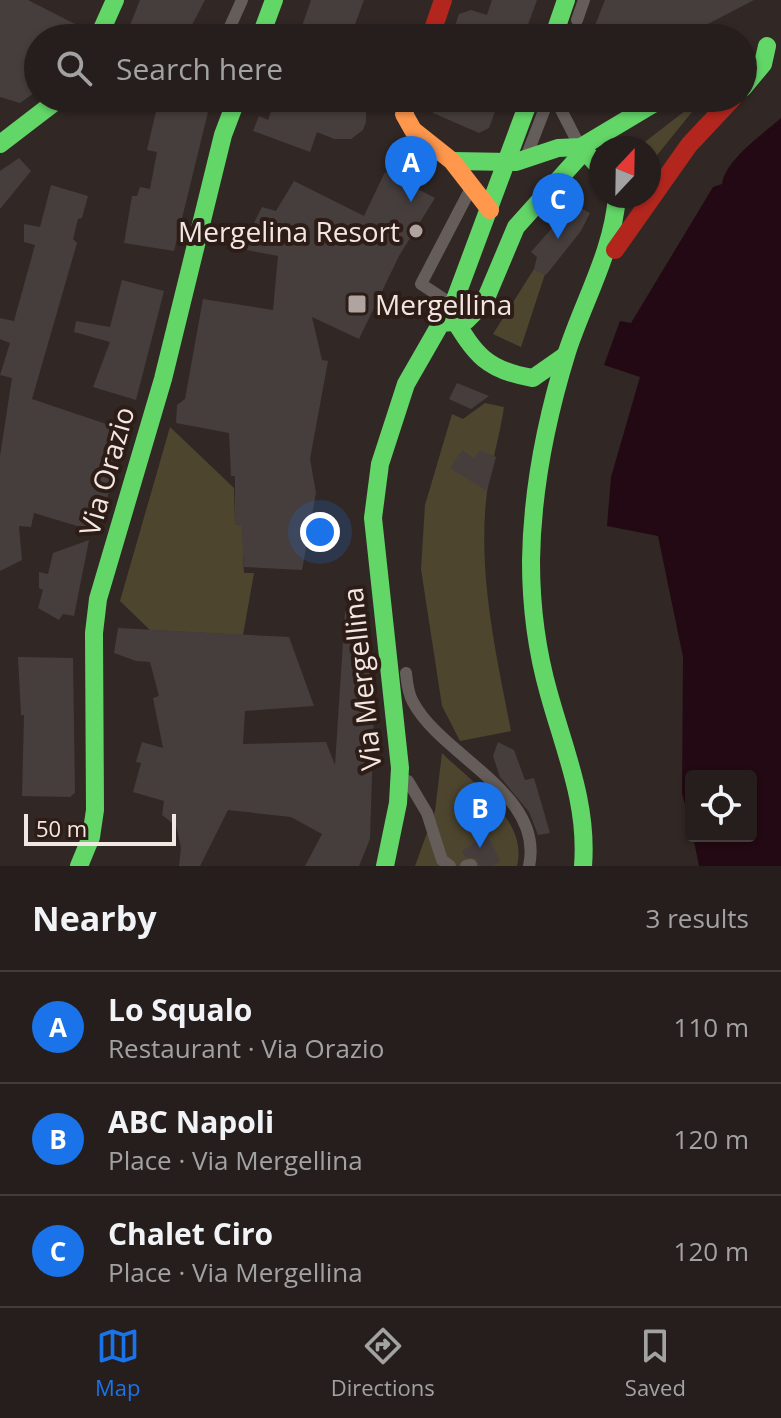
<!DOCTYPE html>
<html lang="en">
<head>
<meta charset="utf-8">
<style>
  :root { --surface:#251e1c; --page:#2d2725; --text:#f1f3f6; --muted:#a3a2a3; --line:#423c3b; --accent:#1a73e8 }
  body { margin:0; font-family:"Open Sans",sans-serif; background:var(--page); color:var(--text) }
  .controls { position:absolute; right:24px; bottom:24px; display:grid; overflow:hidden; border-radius:8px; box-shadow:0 2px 6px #0004 }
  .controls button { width:72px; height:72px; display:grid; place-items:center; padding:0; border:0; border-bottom:2px solid var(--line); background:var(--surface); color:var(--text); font:40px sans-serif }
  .compass { position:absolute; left:589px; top:136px; width:72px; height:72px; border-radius:50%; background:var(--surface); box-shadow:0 2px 6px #0004; rotate:22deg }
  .scale { position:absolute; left:24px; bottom:20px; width:152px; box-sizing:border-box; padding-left:8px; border:4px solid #f3e7e3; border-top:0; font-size:22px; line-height:28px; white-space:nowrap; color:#f3e7e3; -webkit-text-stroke:6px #2d1d16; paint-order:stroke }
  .you { position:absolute; left:320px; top:532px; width:28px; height:28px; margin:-20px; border:6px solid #fff; border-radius:50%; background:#1a73e8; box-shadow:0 0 0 12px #1a73e833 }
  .badge { display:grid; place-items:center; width:52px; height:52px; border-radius:50%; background:var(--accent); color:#fff; font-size:26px; font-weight:700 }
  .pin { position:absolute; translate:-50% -66px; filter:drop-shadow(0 2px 4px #0008) }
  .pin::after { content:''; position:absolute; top:42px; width:28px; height:24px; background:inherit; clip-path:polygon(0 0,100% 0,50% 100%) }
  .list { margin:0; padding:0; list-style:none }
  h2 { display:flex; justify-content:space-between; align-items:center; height:104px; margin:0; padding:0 32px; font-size:34px }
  h2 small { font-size:26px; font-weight:400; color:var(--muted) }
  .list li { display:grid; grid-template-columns:52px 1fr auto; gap:24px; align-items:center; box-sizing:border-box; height:112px; padding:0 32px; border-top:2px solid var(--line) }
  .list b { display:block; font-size:30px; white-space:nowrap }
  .list p { margin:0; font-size:26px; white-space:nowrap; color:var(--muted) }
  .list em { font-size:26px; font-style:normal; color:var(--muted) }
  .icon { flex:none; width:44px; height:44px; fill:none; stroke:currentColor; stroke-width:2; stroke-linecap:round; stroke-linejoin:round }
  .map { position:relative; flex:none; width:781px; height:866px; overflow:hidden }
  .search { position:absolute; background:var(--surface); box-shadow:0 2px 6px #0004; left:24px; right:24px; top:24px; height:88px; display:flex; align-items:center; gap:20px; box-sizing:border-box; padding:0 28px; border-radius:44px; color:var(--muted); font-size:30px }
  .sheet { height:440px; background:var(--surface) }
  nav { display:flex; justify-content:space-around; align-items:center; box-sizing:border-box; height:112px; border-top:2px solid var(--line); background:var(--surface); font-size:22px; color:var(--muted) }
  nav a { display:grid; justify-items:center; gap:4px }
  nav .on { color:var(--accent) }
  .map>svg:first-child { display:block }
</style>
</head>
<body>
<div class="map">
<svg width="781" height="866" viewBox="0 0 781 866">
  <rect width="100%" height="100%" fill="#312825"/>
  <g fill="#4e452f">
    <polygon points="694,104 696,107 649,165 649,148 637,148"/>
    <polygon points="534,269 545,274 521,347 493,334"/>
    <path d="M485 403 504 407C500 435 491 464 487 492 477 572 496 653 511 731L460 741 442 706 421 569 425 505 452 414 463 419Z"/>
    <polygon points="170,427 234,488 235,524 257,527 243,553 244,573 254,573 243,635 150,630 120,601"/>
    <path d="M442 753C471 782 529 820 517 866H415L435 811Z"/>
  </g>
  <path fill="#230913" d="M781 118V866H699L693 836H751V776H691V829L682 793 683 657 658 536 607 526 611 477 640 377 604 365 620 321 631 323 713 187 722 184C725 160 763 134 781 118Z"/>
  <g fill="#463e3c">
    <polygon points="0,0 28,0 77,25 78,38 38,38 38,90 20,103 0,97"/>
    <polygon points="140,0 205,0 185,38 125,38"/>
    <polygon points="311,0 364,0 350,38 298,38"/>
    <polygon points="492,0 537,0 523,38 451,38 459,14 471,10 487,15"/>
    <polygon points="605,0 754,0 681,38 590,38"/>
    <polygon points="172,98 197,102 209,108 174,251 124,243 132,196 137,196 140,187 150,189 157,152 147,150 157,107 167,109"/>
    <polygon points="276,98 357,98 366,112 366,122 363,130 351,139 334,139 317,132 310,152 253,131 259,116 268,120"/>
    <polygon points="428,98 500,98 489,128 479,133 433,113"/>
    <polygon points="19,158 31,171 0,209 0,171"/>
    <polygon points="385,172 435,198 399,256 359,339 312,317 322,360 328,361 310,459 316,493 302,570 244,567 241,525 235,524 235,476 231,476 229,433 176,423 177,405 185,399 203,299 273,310 278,256 241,249 262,207 276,211 294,181 364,216"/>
    <polygon points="51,185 88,196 82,218 78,219 73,239 77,243 32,399 127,431 97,532 34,513 31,527 19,526 22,560 0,571 0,456 12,378 0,375 10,343 0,339 0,318 14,321 35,245 24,242 24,224 40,227"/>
    <polygon points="573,204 590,213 581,231 546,275 534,269 537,257 531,252"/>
    <polygon points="122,280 164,291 136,400 93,387 110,342 74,332 76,321 110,327"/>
    <polygon points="457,383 489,396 471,409 449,399"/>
    <polygon points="462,450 474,458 480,450 496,457 487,491 450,468"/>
    <polygon points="89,540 74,616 63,614 59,620 38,608 43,590 39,588 39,572 48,574 53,553"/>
    <polygon points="345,611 363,613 361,637 366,638 374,713 370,839 359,866 305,866 322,834 291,817 228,810 200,866 179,866 181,848 176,826 162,815 164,801 133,792 141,763 136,762 142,742 163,748 153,698 159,696 150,662 136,661 114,653 118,628 289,637 314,706 245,711 243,744 326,742 335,765"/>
    <polygon points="18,657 73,658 75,793 70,797 22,796 24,715 21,715"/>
    <polygon points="498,742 514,750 525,780 534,778 550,833 538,835 529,812 500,777 493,756"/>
    <polygon points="487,834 500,861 493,866 480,866 477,859 465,857 462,851"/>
  </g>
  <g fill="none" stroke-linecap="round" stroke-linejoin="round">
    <g stroke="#645d5a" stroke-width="12">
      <polyline points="577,20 584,0"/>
      <polyline points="225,38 242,0"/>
      <polyline points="555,98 577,141"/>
      <polyline points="528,152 549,98"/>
      <polyline points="450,303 421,284 470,190"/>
      <path d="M406 673C407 682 408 694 413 702 442 757 545 793 529 866"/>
      <polyline points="408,781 427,813 442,860 450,866"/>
      <polyline points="466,866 471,865"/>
    </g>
    <g stroke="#63d668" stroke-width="18">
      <polyline points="98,38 115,0"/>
      <polyline points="260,38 274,0"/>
      <polyline points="553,38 566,0"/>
      <polyline points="743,88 763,64 767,46"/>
      <path d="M530 98 450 313C475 353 484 370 533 378L563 357"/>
      <polyline points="0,144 60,98"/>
      <polyline points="453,161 516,162 558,148 581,147 663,98"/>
      <polyline points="79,866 91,837 95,810 94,633 98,599 163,379 223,135 237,98"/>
      <polyline points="385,866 398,803 400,768 373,518 380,464 406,384 441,323 466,321 484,303 516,227 578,158 581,147 601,169"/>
      <path d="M583 866C588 804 565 752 549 694 537 652 531 606 531 561 532 490 546 420 567 352 584 300 613 251 617 196"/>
    </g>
    <polyline stroke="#ff974d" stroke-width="18" points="409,98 404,114 413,130 452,161 490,210"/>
    <g stroke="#b3261e" stroke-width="18">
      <polyline points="430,38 443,0"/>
      <polyline points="615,250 689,145 733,98"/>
    </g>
  </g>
  <g fill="#afa4a0" stroke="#2d1d16" stroke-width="3">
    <circle cx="416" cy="231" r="8"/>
    <rect x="347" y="294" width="20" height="20" rx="4"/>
  </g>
  <g text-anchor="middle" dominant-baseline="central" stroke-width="8" stroke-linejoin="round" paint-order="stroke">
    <g font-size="28" fill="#f3e7e3" stroke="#2d1d16" text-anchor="end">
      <text x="400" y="231">Mergelina Resort</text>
      <text x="375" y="304" text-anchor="start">Mergellina</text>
    </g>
    <g font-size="28" fill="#f3e7e3" stroke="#2d1d16">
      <text transform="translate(106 471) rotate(-74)">Via Orazio</text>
      <text transform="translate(361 679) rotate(-96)">Via Mergellina</text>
    </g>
  </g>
</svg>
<div class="controls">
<button><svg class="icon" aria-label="locate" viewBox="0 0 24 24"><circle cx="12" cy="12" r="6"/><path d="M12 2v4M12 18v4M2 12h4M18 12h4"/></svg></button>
</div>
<svg class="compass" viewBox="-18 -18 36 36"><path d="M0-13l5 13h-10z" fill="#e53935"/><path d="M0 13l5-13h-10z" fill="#a3a2a3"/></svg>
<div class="scale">50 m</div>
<div class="you"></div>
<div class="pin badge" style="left:411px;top:202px">A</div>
<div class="pin badge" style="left:480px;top:848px">B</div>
<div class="pin badge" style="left:558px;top:239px">C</div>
<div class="search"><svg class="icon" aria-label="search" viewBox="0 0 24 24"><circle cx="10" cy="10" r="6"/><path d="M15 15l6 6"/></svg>Search here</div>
</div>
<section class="sheet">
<h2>Nearby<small>3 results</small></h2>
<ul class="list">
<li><span class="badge">A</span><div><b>Lo Squalo</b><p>Restaurant · Via Orazio</p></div><em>110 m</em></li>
<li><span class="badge">B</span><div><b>ABC Napoli</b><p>Place · Via Mergellina</p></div><em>120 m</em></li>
<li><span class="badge">C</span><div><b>Chalet Ciro</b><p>Place · Via Mergellina</p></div><em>120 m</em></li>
</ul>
</section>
<nav>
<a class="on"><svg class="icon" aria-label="map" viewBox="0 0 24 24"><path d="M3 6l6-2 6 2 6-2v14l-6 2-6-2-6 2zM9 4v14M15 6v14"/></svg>Map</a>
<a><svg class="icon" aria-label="directions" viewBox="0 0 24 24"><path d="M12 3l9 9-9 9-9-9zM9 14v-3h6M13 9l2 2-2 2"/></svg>Directions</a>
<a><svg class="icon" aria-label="saved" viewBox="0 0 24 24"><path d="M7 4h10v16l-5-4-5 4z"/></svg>Saved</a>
</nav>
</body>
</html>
